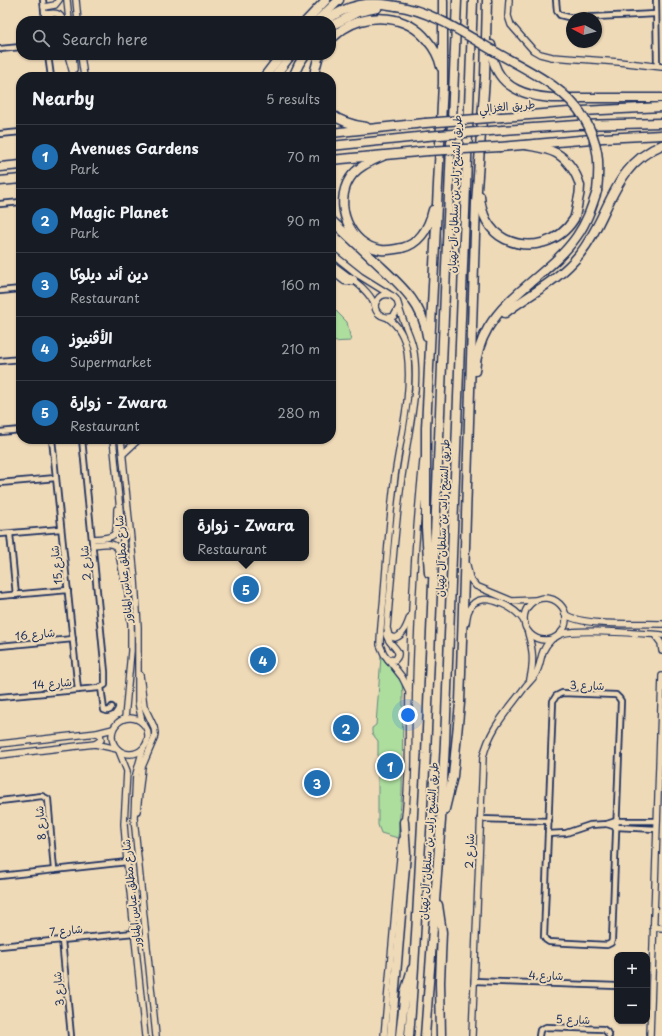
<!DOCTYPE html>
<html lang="en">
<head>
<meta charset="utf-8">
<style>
  :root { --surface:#171b24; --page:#20242c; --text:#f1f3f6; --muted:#9ea1a6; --line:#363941; --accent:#1f6fb2 }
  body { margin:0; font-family:"Playpen Sans","Playpen Sans Arabic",sans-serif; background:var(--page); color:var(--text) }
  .controls { position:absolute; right:12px; bottom:12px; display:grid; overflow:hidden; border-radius:8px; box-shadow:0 1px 3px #0004 }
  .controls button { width:36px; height:36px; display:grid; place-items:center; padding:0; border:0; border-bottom:1px solid var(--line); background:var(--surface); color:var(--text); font:20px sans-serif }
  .compass { position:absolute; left:566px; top:12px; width:36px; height:36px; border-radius:50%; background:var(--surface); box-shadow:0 1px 3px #0004; rotate:277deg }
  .you { position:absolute; left:408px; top:715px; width:14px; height:14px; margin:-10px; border:3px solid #fff; border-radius:50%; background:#1a73e8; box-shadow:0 0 0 6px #1a73e833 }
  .badge { display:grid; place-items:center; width:26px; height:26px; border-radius:50%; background:var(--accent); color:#fff; font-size:13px; font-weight:700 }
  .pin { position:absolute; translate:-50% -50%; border:2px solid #fff; box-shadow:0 1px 4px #0006 }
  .popup { position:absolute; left:183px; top:509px; width:126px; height:52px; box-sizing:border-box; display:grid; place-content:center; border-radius:8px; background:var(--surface); filter:drop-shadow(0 1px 3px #0005); font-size:13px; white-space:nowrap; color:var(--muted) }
  .popup b { font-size:15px; color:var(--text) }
  .popup::after { content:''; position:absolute; left:50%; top:100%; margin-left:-8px; border:8px solid transparent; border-top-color:var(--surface) }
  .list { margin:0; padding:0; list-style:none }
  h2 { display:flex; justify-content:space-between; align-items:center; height:52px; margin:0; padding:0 16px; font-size:17px }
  h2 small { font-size:13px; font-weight:400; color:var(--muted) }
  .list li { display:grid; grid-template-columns:26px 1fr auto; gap:12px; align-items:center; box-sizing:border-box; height:64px; padding:0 16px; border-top:1px solid var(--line) }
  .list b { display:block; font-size:15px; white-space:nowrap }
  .list p { margin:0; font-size:13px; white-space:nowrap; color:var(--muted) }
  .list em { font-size:13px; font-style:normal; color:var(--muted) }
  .icon { flex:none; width:22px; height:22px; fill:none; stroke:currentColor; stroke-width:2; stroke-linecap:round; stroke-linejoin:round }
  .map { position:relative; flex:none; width:662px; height:1036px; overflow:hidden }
  .search { position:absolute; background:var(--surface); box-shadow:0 1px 3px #0004; left:16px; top:16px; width:320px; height:44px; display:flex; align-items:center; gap:10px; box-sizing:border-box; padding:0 14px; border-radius:16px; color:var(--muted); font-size:15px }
  .panel { position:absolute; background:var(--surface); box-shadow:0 1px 3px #0004; left:16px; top:72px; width:320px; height:372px; border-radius:16px }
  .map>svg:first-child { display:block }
</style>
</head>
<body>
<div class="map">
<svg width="662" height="1036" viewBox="0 0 662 1036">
  <rect width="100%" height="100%" fill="#efdab8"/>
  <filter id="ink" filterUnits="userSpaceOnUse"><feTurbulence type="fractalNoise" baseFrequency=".025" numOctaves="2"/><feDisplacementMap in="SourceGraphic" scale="8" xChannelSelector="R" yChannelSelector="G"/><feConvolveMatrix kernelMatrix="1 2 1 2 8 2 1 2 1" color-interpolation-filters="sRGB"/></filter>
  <g filter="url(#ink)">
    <g fill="#adde9e" stroke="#64867e">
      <polygon points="331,306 347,322 351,341 331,342"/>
      <polygon points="381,656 402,683 403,694 402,791 398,838 381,833 378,825 378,741 372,733 372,728 376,725"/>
    </g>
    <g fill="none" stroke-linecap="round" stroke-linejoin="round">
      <defs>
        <g id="minor">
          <polyline points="43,0 45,21"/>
          <polyline points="556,0 557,11 560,15 572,18"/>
          <polyline points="656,0 657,66"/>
          <polyline points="574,18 656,14"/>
          <polyline points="0,49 21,47"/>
          <polyline points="48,55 51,77"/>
          <polyline points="0,134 21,132"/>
          <polyline points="0,204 21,202"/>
          <polyline points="0,291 21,289"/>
          <polyline points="0,361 21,359"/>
          <polyline points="0,432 21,430"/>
          <polyline points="52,439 78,690"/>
          <polyline points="0,483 56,478"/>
          <polyline points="0,534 61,529"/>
          <polyline points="10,534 16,595"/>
          <polyline points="0,596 68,590"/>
          <polyline points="0,646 73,639"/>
          <polyline points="101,687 104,710 107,711 110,710 112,707"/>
          <polygon points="562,693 616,695 619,698 621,701 612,940 611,943 607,945 549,942 546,940 544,937 553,701 556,696"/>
          <polyline points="0,697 99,688 105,685 105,672 82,439"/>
          <polyline points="0,801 42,796 48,799 54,870"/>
          <polyline points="480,819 549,821"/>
          <polyline points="607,824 616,827 656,829"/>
          <polyline points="548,834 566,833 590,825 607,824 616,821 657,821"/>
          <polyline points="0,876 127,862"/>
          <polyline points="62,940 71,1036"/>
          <polyline points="0,946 134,933"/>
          <polyline points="474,981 617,986"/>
          <polyline points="539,1036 540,1030 546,1027 603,1029 607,1032 609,1036"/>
        </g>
        <g id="tertiary">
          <polyline points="67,0 69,21"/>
          <polyline points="76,0 78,21"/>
          <polyline points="509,0 508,16 511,25 533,50 540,54 552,57 619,62 662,67"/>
          <polyline points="44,7 55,5 59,0"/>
          <path d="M45 14C53 13 60 11 63 21"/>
          <polyline points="68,55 74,77"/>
          <polyline points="73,55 74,69"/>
          <polyline points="81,55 84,77"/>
          <polyline points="331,253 360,276 389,294"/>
          <path d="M331 263C345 275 369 288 375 306"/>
          <path d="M399 307 394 316C383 321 369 310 378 299 382 293 391 293 396 299 398 302 398 304 399 307 402 321 410 333 413 347 416 361 416 376 415 390 412 421 405 452 401 483 395 531 391 580 387 628L389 636 395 638C404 635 407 625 410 617"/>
          <path d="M388 318C399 326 405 338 407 351 413 392 401 434 395 475 390 515 387 554 384 594 383 611 380 628 380 645L384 654 402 677 409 691"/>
          <polyline points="113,439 131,624 131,651 125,718"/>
          <polyline points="121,439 135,580 138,627 138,702 142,722"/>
          <polyline points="123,454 139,439"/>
          <path d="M93 539C121 538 116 534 117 509"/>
          <path d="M93 545C102 544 113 541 118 549L124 580"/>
          <polyline points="467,565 470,579 476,586 512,601 535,600"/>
          <circle cx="545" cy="619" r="21"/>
          <path d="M565 614C581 627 640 623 662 624"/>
          <path d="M466 623C467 615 468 608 474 603 488 593 516 608 524 621"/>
          <path d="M528 633C533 650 534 662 530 679"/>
          <path d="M386 634C388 646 405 650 395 660L388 659"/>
          <path d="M559 635C573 627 643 634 662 635"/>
          <polyline points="655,635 661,643 662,651"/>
          <circle cx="130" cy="736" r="18"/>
          <polyline points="0,744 97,733 113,729"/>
          <polyline points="95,744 101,740 100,734 97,733"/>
          <polyline points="143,749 136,774 134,818 156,1036"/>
          <polyline points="119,751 127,771 124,824 127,862 145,1036"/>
          <polyline points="0,755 95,744 117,749"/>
          <polyline points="137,811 142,767 154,739 155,733 154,727 144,706 140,675"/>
          <path d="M404 825C410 781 408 736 409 692 411 614 415 537 423 461"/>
          <polyline points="653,927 662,928"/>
          <polyline points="384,1036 398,878 402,840"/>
          <path d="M472 1036 483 757C491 726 507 712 525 687 528 683 532 680 535 675 543 662 538 653 551 640"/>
          <polyline points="650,1036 662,676"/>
        </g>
        <g id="motorway">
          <polyline points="306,21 326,0"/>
          <polyline points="317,21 339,0"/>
          <path d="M325 21C349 4 368 1 396 6"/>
          <polyline points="331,26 358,12 377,8"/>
          <path d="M331 39C335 36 339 32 343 29 370 12 407 15 427 40 433 47 439 57 441 67"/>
          <path d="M491 45C492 51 493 58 494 63 502 89 527 96 551 98H662"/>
          <polyline points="264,77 281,55"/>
          <polyline points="274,77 291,55"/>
          <polyline points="293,77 299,64 305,55"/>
          <polyline points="315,77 315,70 319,55"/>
          <path d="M331 114C341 122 353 125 366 127"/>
          <polyline points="502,117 582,111 662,107"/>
          <polyline points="503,130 578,125 662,123"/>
          <polyline points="331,133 425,123"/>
          <polyline points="331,146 427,136"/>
          <polyline points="500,147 603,138 662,135"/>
          <path d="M383 156C372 161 358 166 350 178 333 204 349 245 381 250 388 251 395 249 402 248 421 243 429 227 433 210"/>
          <polyline points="331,160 428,151"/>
          <polyline points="0,167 21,165"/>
          <polyline points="0,181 21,179"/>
          <path d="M480 196C481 214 489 231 505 239 530 251 559 243 574 219 576 214 577 207 578 201 579 197 580 191 580 186 577 173 567 159 556 153 547 148 536 147 526 145"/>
          <path d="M331 220C346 234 361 248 376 262 398 283 423 303 427 336"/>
          <polyline points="331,269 345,280 353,280"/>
          <path d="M505 313C530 294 559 280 579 255 610 217 612 165 662 145"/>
          <path d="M475 371C476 357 481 340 488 328 510 291 553 271 577 236 587 222 592 206 597 191"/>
          <polyline points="429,573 426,528 426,428 443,83 443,0"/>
          <polyline points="445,809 453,776 460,703 476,203 485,78 487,0"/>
          <polyline points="438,905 442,932 440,982 441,1036"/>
          <polyline points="391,1036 406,854 404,822"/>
          <polyline points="400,1036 405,992 412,969"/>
          <path d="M409 1036C417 942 420 848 426 754L457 0"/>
          <polyline points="425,1036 441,820 445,742 473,0"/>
        </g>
      </defs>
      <use href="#minor" stroke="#1b2f5e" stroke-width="8"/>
      <use href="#tertiary" stroke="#1b2f5e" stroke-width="8"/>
      <use href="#motorway" stroke="#1b2f5e" stroke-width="11"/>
      <use href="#minor" stroke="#efdab8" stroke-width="4.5"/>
      <use href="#tertiary" stroke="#efdab8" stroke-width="5.5"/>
      <use href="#motorway" stroke="#efdab8" stroke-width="8"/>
      <defs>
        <g id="motorway-bridge">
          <path d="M396 6C432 11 461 32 492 50 524 69 564 85 584 118 599 143 600 163 597 191"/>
          <polyline points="425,123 502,117"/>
          <polyline points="427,136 503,130"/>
          <polyline points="428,151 500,147"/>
        </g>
      </defs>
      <use href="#motorway-bridge" stroke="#1b2f5e" stroke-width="11" stroke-linecap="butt"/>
      <use href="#motorway-bridge" stroke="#efdab8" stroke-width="8"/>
    </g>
  </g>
  <g text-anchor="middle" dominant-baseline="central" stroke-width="4" stroke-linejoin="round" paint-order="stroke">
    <g font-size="11" fill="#1b2f5e" stroke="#efdab8">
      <text transform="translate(507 106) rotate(-5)">طريق الغزالي</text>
      <text transform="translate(454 194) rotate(-88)">طريق الشيخ زايد بن سلطان آل نهيان</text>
      <text transform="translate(442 518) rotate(-88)">طريق الشيخ زايد بن سلطان آل نهيان</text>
      <text transform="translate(85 563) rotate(-95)">شارع 2</text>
      <text transform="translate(56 565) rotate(-96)">شارع 15</text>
      <text transform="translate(123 569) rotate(-95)">شارع مطلق عباس المناور</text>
      <text transform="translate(35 634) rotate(-6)">شارع 16</text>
      <text transform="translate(52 683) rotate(-5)">شارع 14</text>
      <text transform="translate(587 685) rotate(2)">شارع 3</text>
      <text transform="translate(40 823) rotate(-95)">شارع 8</text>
      <text transform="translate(428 841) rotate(-86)">طريق الشيخ زايد بن سلطان آل نهيان</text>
      <text transform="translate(469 851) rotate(-88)">شارع 2</text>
      <text transform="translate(131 893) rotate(-96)">شارع مطلق عباس المناور</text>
      <text transform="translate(66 930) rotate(-6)">شارع 7</text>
      <text transform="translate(546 975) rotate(2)">شارع 4</text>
      <text transform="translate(58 989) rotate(-95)">شارع 3</text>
      <text transform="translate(573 1019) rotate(2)">شارع 5</text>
    </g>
  </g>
</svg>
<div class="controls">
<button>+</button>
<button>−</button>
</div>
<svg class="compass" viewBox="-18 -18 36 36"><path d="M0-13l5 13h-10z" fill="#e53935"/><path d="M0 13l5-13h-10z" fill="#9ea1a6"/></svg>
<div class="you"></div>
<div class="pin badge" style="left:390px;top:766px">1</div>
<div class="pin badge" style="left:346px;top:728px">2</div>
<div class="pin badge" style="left:317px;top:783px">3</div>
<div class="pin badge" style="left:263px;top:660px">4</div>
<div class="pin badge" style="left:246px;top:589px">5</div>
<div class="popup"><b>زوارة - Zwara</b>Restaurant</div>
<div class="search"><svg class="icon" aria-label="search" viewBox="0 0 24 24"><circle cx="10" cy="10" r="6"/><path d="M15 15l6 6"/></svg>Search here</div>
<section class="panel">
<h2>Nearby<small>5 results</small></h2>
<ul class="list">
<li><span class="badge">1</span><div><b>Avenues Gardens</b><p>Park</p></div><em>70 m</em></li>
<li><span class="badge">2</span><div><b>Magic Planet</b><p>Park</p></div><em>90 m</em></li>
<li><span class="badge">3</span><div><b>دين أند ديلوكا</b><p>Restaurant</p></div><em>160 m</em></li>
<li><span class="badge">4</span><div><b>الأڤنيوز</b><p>Supermarket</p></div><em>210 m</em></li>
<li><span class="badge">5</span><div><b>زوارة - Zwara</b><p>Restaurant</p></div><em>280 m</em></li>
</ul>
</section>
</div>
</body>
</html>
